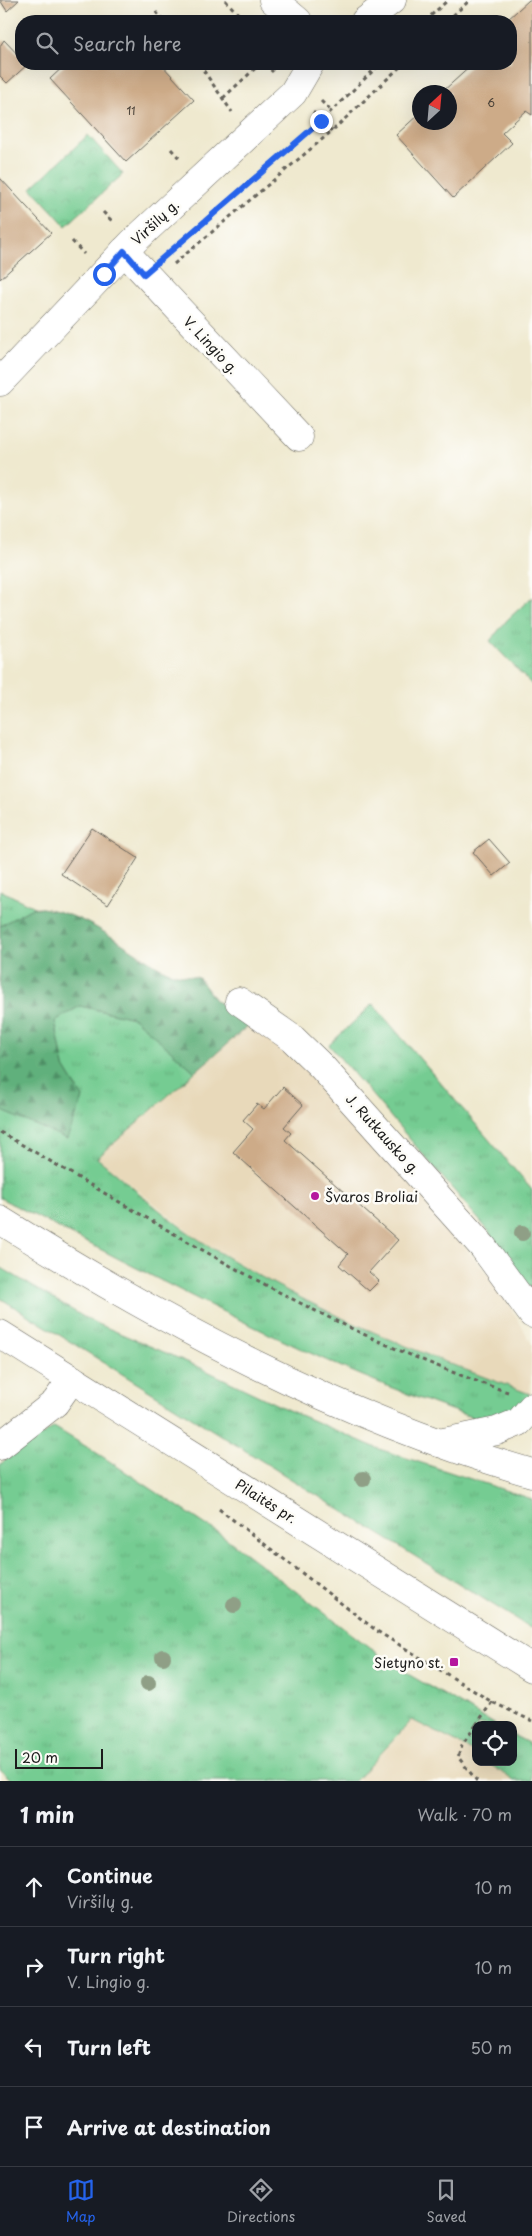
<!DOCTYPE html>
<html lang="en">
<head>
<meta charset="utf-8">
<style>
  :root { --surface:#171b24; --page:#20242c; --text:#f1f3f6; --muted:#9ea1a6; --line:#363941; --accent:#2563eb }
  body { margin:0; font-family:"Playpen Sans",sans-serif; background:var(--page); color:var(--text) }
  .controls { position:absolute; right:15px; bottom:15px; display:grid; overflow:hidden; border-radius:10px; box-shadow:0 5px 20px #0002 }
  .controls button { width:45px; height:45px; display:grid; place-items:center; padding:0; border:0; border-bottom:1px solid var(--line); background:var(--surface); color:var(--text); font:25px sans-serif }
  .compass { position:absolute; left:412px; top:85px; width:45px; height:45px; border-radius:50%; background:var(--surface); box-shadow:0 5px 20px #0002; rotate:26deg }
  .scale { position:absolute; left:15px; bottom:12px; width:88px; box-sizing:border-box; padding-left:5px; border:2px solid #1c1c1c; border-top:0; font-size:14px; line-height:18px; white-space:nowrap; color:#1c1c1c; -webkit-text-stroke:4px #fdfcf7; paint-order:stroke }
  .stop { position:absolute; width:15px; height:15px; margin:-11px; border:4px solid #2563eb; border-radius:50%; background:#fff }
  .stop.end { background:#2563eb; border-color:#fff; box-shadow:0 1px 5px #0008 }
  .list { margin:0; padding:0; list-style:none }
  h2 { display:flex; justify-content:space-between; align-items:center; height:65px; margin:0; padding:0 20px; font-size:21px }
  h2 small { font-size:16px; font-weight:400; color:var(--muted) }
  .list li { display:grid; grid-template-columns:32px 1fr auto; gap:15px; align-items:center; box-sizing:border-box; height:80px; padding:0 20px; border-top:1px solid var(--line) }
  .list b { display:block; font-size:19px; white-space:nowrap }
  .list p { margin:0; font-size:16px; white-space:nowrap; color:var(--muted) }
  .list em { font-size:16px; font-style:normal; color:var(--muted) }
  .icon { flex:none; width:28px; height:28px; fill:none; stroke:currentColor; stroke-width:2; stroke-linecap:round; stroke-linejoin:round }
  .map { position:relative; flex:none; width:532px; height:1781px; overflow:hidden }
  .search { position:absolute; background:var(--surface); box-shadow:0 5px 20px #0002; left:15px; right:15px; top:15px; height:55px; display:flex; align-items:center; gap:12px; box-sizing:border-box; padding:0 18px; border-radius:20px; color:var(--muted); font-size:19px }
  .sheet { height:385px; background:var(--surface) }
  nav { display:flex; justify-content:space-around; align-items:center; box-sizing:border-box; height:70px; border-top:1px solid var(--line); background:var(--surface); font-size:14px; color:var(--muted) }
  nav a { display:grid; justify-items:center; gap:2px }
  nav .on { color:var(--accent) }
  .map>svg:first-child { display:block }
</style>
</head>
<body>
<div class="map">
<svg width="532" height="1781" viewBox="0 0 532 1781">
  <defs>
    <pattern id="grass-tufts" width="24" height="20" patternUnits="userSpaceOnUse" patternTransform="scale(1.25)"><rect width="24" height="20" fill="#75cc92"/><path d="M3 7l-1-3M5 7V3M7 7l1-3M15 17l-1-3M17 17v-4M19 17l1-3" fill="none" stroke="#65af7d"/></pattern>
    <pattern id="forest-firs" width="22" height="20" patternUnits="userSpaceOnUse" patternTransform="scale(1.25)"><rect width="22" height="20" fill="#60b07c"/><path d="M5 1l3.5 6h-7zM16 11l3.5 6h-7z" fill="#4e8e65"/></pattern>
    <pattern id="park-crowns" width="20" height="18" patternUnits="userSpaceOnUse" patternTransform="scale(1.25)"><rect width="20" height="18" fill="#75cc92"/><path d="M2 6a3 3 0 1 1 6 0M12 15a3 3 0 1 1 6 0" fill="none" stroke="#65af7d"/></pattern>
  </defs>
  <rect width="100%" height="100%" fill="#fdfcf7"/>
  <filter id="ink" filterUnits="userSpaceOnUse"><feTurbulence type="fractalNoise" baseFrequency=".02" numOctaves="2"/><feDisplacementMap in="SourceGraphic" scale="10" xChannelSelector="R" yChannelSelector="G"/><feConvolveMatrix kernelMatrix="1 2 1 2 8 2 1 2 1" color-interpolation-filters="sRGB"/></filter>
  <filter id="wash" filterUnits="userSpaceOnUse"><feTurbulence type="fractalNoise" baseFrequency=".0096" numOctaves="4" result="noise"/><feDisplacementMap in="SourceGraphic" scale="20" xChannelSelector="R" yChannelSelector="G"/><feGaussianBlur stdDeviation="1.12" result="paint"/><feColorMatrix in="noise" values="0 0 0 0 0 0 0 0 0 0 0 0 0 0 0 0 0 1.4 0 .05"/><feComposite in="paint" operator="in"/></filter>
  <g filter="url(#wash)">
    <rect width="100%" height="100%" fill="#efe9cf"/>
    <g fill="#e8d9ba">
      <polygon points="250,1024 311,1072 408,1179 500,1289 532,1344 530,1394 425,1355 358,1325 273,1283 197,1238 97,1157"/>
      <polygon points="412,1720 462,1745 476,1754 476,1762 487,1762 514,1781 355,1781"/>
    </g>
    <g fill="url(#grass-tufts)" stroke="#487457">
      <polygon points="532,597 532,685 490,641 507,620"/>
      <polygon points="0,890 34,907 0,926"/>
      <polygon points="373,1004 532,1190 532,1290 486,1228 329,1045"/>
      <path d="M80 1006 134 1018 195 1072 97 1158C130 1184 163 1216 198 1239 301 1306 415 1352 530 1394 519 1412 500 1419 480 1420 312 1365 157 1277 0 1198V1110L67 1138 83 1098 64 1067 55 1021Z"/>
      <polygon points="0,1267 89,1320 201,1368 286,1409 379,1449 532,1499 532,1629 0,1298"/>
      <polygon points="54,1427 100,1455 223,1536 394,1666 496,1725 476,1725 476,1754 462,1745 412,1720 355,1781 13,1781 0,1770 0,1464"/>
      <polygon points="513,1735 532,1745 532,1781 514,1781 487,1762 513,1762"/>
    </g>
    <path fill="url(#forest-firs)" stroke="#3e664c" d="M34 907C88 912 120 946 165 970 175 975 188 975 199 978L215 1000 250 1024 195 1072 134 1018 80 1006 55 1021 64 1067 83 1098 67 1139 0 1110V926Z"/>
    <polygon fill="url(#park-crowns)" stroke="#487457" points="88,135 123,174 66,226 31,188"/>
    <g id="blocks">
      <g fill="#cdab88">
        <polygon points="0,0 19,0 7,11"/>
        <polygon points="529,0 532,0 532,115 526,111 502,133 512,143 453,198 396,135 420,113 420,122 450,122 450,92 442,92 473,64 511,64 511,21 506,21"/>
        <polygon points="4,40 21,58 21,64 28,64 7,83 0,76 0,46"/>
        <polygon points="66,64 161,64 194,100 126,162 50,79"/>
        <polygon points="0,178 51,233 0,279"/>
        <polygon points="92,828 138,858 108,905 61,874"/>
        <polygon points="489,839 510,863 494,876 473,852"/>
        <polygon points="283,1087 303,1105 284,1127 291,1133 285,1140 398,1240 369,1272 379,1281 369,1291 339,1265 348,1254 233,1152 253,1129 243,1120 257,1104 264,1109"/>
      </g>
    </g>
  </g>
  <g filter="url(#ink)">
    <use href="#blocks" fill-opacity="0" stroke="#66645b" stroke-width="1"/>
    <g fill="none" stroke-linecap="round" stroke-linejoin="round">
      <defs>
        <g id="minor">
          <polyline points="273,0 298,21"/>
          <polyline points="365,21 392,0"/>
          <polyline points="124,251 299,437"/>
          <polyline points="0,382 133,242 293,93 310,64"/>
          <polyline points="239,1001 293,1039 321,1066 483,1247 532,1314"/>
          <polyline points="439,1443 497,1431 519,1422 532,1407"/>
          <polyline points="0,1446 55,1403 72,1379"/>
        </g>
        <g id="major">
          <path d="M0 1220C168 1325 341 1418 532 1473"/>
          <polyline points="0,1334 532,1668"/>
        </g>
      </defs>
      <use href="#minor" stroke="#66645b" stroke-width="29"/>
      <use href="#major" stroke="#66645b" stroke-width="29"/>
      <g stroke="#66645b" stroke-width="3" stroke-dasharray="4 4" stroke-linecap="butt">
        <polyline points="225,0 245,21"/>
        <polyline points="156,12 164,21"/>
        <polyline points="425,21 448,0"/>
        <polyline points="447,21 470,0"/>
        <polyline points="199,64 232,112"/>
        <polyline points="265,64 273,72"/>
        <polyline points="223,98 260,64"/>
        <polyline points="321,101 331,111"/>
        <polyline points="313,112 332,131"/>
        <polyline points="171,149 181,160"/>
        <polyline points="103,212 113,222"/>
        <polyline points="72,241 84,254"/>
        <polyline points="166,255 321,121 380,64"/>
        <polyline points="174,264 332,131 403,64"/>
        <path d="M0 1132C165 1227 326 1332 508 1392"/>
        <polyline points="219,1509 377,1631 492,1702 532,1721"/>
        <polyline points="476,1725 462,1745 458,1757 477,1781"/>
        <polyline points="476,1725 492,1702"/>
      </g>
      <use href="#minor" stroke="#fff" stroke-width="28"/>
      <use href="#major" stroke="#fff" stroke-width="28"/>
    </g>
    <g fill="#8f9f86">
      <circle cx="522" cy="1233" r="8"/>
      <circle cx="363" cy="1479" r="8"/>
      <circle cx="234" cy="1605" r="8"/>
      <circle cx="163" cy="1657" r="8"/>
      <circle cx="148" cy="1683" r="8"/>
    </g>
  </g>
  <g fill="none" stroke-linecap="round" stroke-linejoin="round" filter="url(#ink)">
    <polyline stroke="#2563eb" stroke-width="6" points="104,274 124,251 144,274 321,121"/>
  </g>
  <g fill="#b5179e" stroke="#fdfcf7" stroke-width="2">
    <circle cx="315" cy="1196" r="5"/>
    <rect x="449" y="1657" width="10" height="10" rx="2.5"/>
  </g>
  <g text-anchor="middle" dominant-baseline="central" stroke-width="5" stroke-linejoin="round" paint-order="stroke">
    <g font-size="11" fill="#484037">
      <text x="491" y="102">6</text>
      <text x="131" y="110">11</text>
    </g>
    <g font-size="14" fill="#1c1c1c" stroke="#fdfcf7">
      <text transform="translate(155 222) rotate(-43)">Viršilų g.</text>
      <text transform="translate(211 345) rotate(47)">V. Lingio g.</text>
      <text transform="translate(383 1134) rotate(48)">J. Rutkausko g.</text>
      <text transform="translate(266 1501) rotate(32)">Pilaitės pr.</text>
    </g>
    <g font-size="14" fill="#1c1c1c" stroke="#fdfcf7" text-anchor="start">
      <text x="325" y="1196">Švaros Broliai</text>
      <text x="444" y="1662" text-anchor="end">Sietyno st.</text>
    </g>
  </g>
</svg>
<div class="controls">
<button><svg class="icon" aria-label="locate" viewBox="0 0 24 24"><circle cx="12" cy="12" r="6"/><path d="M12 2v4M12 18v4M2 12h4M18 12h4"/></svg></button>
</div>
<svg class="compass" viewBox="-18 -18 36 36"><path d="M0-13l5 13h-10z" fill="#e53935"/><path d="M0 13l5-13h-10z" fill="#9ea1a6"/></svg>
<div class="scale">20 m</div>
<div class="stop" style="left:104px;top:274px"></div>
<div class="stop end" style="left:321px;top:121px"></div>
<div class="search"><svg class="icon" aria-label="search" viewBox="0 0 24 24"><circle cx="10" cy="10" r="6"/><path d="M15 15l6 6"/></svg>Search here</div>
</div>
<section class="sheet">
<h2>1 min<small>Walk · 70 m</small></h2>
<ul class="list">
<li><svg class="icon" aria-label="ahead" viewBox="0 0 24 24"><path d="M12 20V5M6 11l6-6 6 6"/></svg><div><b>Continue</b><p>Viršilų g.</p></div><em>10 m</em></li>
<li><svg class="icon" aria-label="right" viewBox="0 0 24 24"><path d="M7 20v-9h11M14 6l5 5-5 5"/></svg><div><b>Turn right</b><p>V. Lingio g.</p></div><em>10 m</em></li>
<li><svg class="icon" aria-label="left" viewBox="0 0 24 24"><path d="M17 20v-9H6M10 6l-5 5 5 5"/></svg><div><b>Turn left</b></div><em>50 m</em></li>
<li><svg class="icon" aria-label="arrive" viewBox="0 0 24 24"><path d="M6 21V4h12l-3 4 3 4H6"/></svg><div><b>Arrive at destination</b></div></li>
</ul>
</section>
<nav>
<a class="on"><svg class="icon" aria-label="map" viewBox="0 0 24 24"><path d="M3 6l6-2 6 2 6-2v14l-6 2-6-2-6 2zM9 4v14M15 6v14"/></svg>Map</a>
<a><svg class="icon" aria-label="directions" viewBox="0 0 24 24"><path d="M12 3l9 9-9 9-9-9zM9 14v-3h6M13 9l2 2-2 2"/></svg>Directions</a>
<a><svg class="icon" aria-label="saved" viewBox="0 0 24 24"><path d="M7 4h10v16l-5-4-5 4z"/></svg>Saved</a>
</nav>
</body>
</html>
